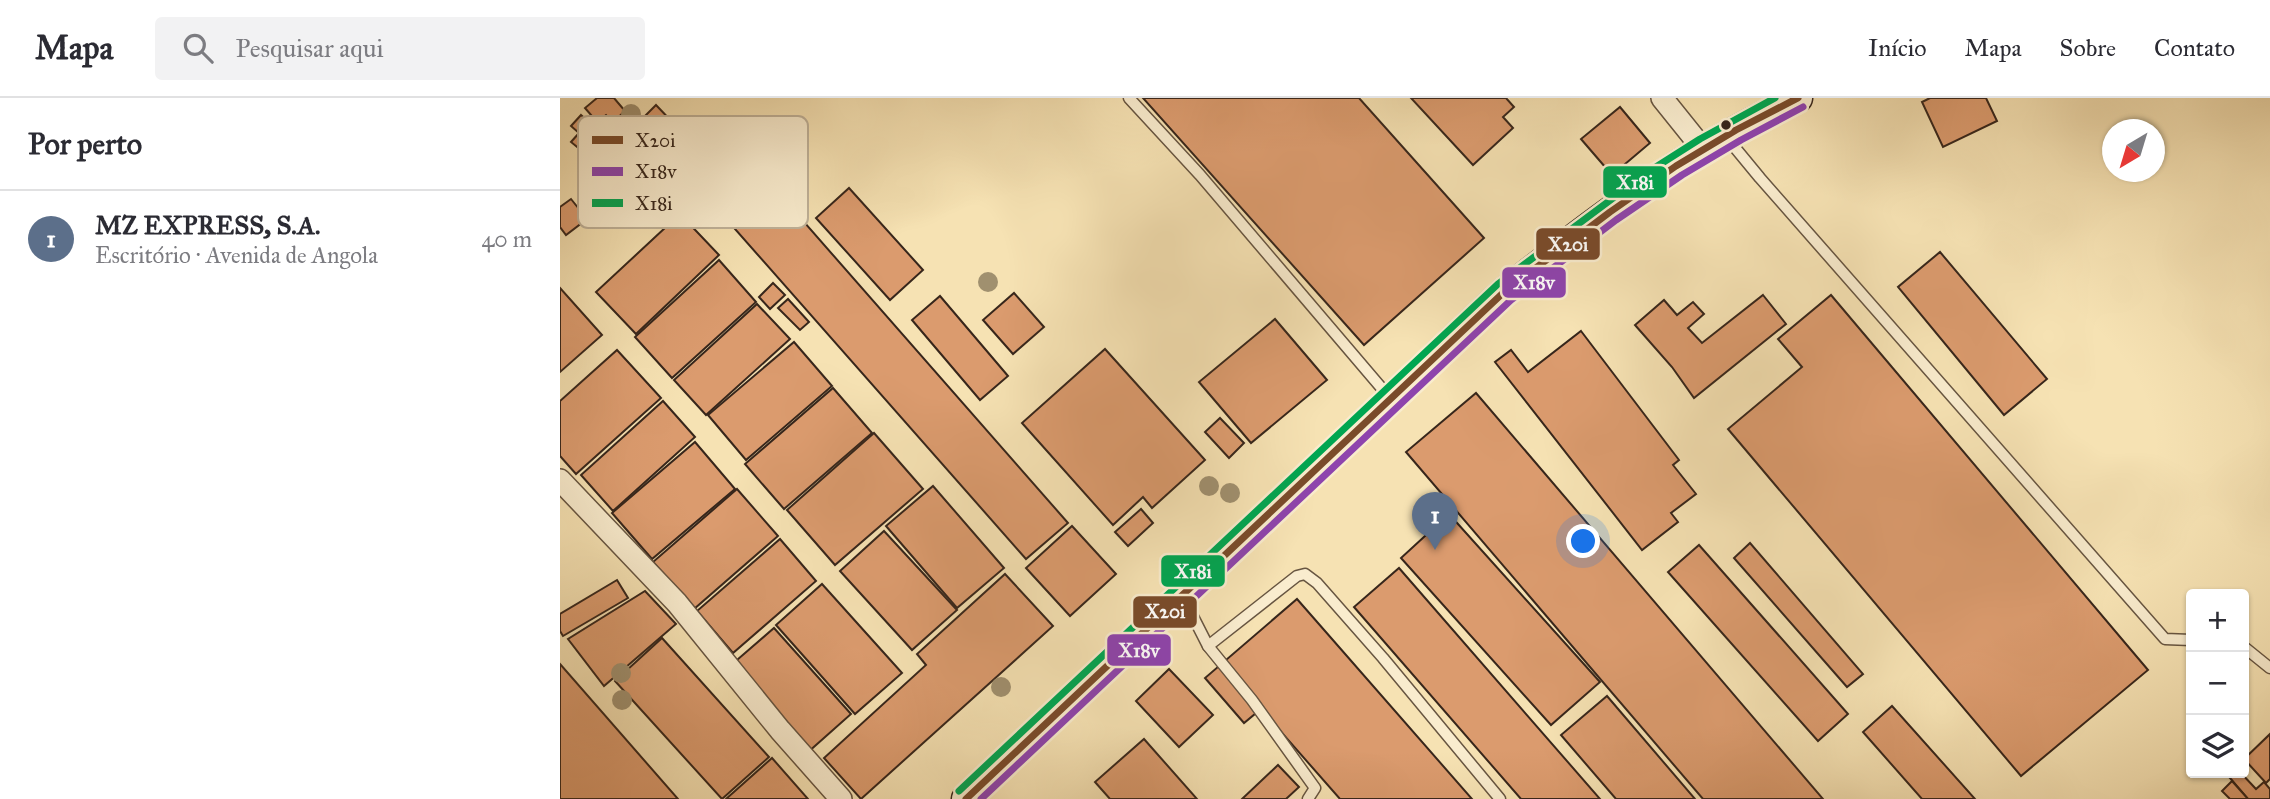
<!DOCTYPE html>
<html lang="pt">
<head>
<meta charset="utf-8">
<style>
  :root { --surface:#fff; --page:#f2f2f3; --text:#2b2b33; --muted:#7c7c81; --line:#e1e1e2; --accent:#2563eb }
  body { margin:0; font-family:"IM FELL Great Primer",serif; background:var(--page); color:var(--text) }
  .controls { position:absolute; right:21px; bottom:21px; display:grid; overflow:hidden; border-radius:7px; box-shadow:0 2px 5px #0004 }
  .controls button { width:63px; height:63px; display:grid; place-items:center; padding:0; border:0; border-bottom:2px solid var(--line); background:var(--surface); color:var(--text); font:35px sans-serif }
  .compass { position:absolute; left:1542px; top:21px; width:63px; height:63px; border-radius:50%; background:var(--surface); box-shadow:0 2px 5px #0004; rotate:218deg }
  .you { position:absolute; left:1024px; top:444px; width:24px; height:24px; margin:-18px; border:5px solid #fff; border-radius:50%; background:#1a73e8; box-shadow:0 0 0 10px #1a73e833 }
  .badge { display:grid; place-items:center; width:46px; height:46px; border-radius:50%; background:var(--accent); color:#fff; font-size:23px; font-weight:700 }
  .pin { position:absolute; translate:-50% -58px; filter:drop-shadow(0 2px 4px #0008) }
  .pin::after { content:''; position:absolute; top:37px; width:24px; height:21px; background:inherit; clip-path:polygon(0 0,100% 0,50% 100%) }
  .list { margin:0; padding:0; list-style:none }
  h2 { display:flex; justify-content:space-between; align-items:center; height:91px; margin:0; padding:0 28px; font-size:30px }
  h2 small { font-size:23px; font-weight:400; color:var(--muted) }
  .list li { display:grid; grid-template-columns:46px 1fr auto; gap:21px; align-items:center; box-sizing:border-box; height:98px; padding:0 28px; border-top:2px solid var(--line) }
  .list b { display:block; font-size:26px; white-space:nowrap }
  .list p { margin:0; font-size:23px; white-space:nowrap; color:var(--muted) }
  .list em { font-size:23px; font-style:normal; color:var(--muted) }
  .icon { flex:none; width:38px; height:38px; fill:none; stroke:currentColor; stroke-width:2; stroke-linecap:round; stroke-linejoin:round }
  .map { position:relative; flex:none; width:1710px; height:701px; overflow:hidden }
  header { display:flex; align-items:center; gap:42px; box-sizing:border-box; height:98px; padding:0 35px; background:var(--surface); border-bottom:2px solid var(--line) }
  header strong { font-size:33px }
  nav { display:flex; gap:38px; margin-inline-start:auto; font-size:24px }
  .search { width:490px; height:63px; background:var(--page); display:flex; align-items:center; gap:18px; box-sizing:border-box; padding:0 24px; border-radius:7px; color:var(--muted); font-size:26px }
  main { display:flex }
  aside { flex:1; background:var(--surface) }
  .map>svg:first-child { display:block }
</style>
</head>
<body>
<header>
<strong>Mapa</strong>
<div class="search"><svg class="icon" aria-label="search" viewBox="0 0 24 24"><circle cx="10" cy="10" r="6"/><path d="M15 15l6 6"/></svg>Pesquisar aqui</div>
<nav><a>Início</a><a>Mapa</a><a>Sobre</a><a>Contato</a></nav>
</header>
<main>
<aside>
<h2>Por perto<small></small></h2>
<ul class="list">
<li><span class="badge" style="background:#5c6f8a">1</span><div><b>MZ EXPRESS, S.A.</b><p>Escritório · Avenida de Angola</p></div><em>40 m</em></li>
</ul>
</aside>
<div class="map">
<svg width="1710" height="701" viewBox="0 0 1710 701">
  <rect width="100%" height="100%" fill="#f6e2b3"/>
  <filter id="stains"><feTurbulence type="fractalNoise" baseFrequency=".00286" numOctaves="4"/><feColorMatrix values="0 0 0 0 .2 0 0 0 0 .09 0 0 0 0 .02 0 0 0 .5 -.17"/></filter>
  <radialGradient id="worn" r=".72"><stop offset=".6" stop-color="#630" stop-opacity="0"/><stop offset="1" stop-color="#630" stop-opacity=".3"/></radialGradient>
  <g fill="#db9b6e" stroke="#37261b" stroke-width="2">
    <polygon points="37,0 54,0 65,13 53,24 46,17 37,24 25,10"/>
    <polygon points="583,0 799,0 924,140 804,247"/>
    <polygon points="851,0 946,0 954,9 943,19 953,30 913,67"/>
    <polygon points="1370,0 1426,0 1437,23 1383,49 1362,4"/>
    <polygon points="96,7 116,28 99,44 79,24"/>
    <polygon points="1060,9 1090,45 1052,77 1021,41"/>
    <polygon points="21,17 44,37 27,57 11,44 19,35 11,28"/>
    <polygon points="180,51 508,425 466,461 138,89"/>
    <polygon points="289,90 363,172 330,202 256,120"/>
    <polygon points="11,101 27,121 6,137 0,129 0,109"/>
    <polygon points="120,116 159,157 76,236 36,194"/>
    <polygon points="1380,154 1487,281 1444,317 1338,189"/>
    <polygon points="159,162 196,204 112,280 75,239"/>
    <polygon points="213,185 225,197 210,211 199,199"/>
    <polygon points="0,190 42,237 0,274"/>
    <polygon points="454,195 484,229 453,256 423,222"/>
    <polygon points="1203,197 1226,226 1134,300 1112,269 1075,227 1104,202 1117,217 1133,204 1144,216 1128,230 1142,245"/>
    <polygon points="1271,197 1588,572 1461,678 1168,331 1242,269 1218,241"/>
    <polygon points="380,198 448,278 420,302 352,222"/>
    <polygon points="228,201 249,224 240,232 218,210"/>
    <polygon points="197,206 230,241 146,317 114,282"/>
    <polygon points="715,221 767,282 691,345 639,284"/>
    <polygon points="1021,233 1119,362 1113,367 1136,396 1111,415 1118,424 1082,452 935,264 951,252 968,274"/>
    <polygon points="234,244 272,288 186,362 148,317"/>
    <polygon points="545,251 645,362 592,410 583,399 553,427 462,325"/>
    <polygon points="57,252 101,300 16,376 0,358 0,303"/>
    <polygon points="273,290 312,335 224,411 185,366"/>
    <polygon points="916,295 1263,701 1143,701 846,354"/>
    <polygon points="103,303 135,339 53,413 21,377"/>
    <polygon points="660,320 684,345 669,360 645,334"/>
    <polygon points="314,335 363,391 275,467 227,412"/>
    <polygon points="135,344 175,391 92,461 52,415"/>
    <polygon points="373,388 444,470 397,510 326,428"/>
    <polygon points="177,391 218,438 134,511 93,464"/>
    <polygon points="581,411 593,425 568,448 555,434"/>
    <polygon points="889,416 1040,584 991,627 841,460"/>
    <polygon points="512,428 556,476 510,518 466,470"/>
    <polygon points="324,433 397,512 352,552 280,473"/>
    <polygon points="220,441 256,483 173,555 137,513"/>
    <polygon points="1190,445 1303,576 1287,589 1174,460"/>
    <polygon points="1139,447 1288,616 1258,643 1108,474"/>
    <polygon points="839,470 1040,701 961,701 794,509"/>
    <polygon points="445,476 493,528 301,701 264,660 366,567 357,556"/>
    <polygon points="57,482 68,500 3,538 0,533 0,516"/>
    <polygon points="262,486 342,575 295,616 216,527"/>
    <polygon points="85,493 116,526 44,588 8,541"/>
    <polygon points="737,501 912,701 780,701 701,611 684,625 645,580"/>
    <polygon points="214,530 291,616 247,655 170,568"/>
    <polygon points="102,540 209,659 162,701 55,583"/>
    <polygon points="0,566 118,701 0,701"/>
    <polygon points="609,571 653,617 619,649 576,603"/>
    <polygon points="1047,598 1135,701 1056,701 1001,637"/>
    <polygon points="1332,608 1415,701 1362,701 1303,634"/>
    <polygon points="1710,636 1710,681 1706,685 1684,661"/>
    <polygon points="584,641 637,701 550,701 535,684"/>
    <polygon points="212,660 248,701 166,701"/>
    <polygon points="718,667 739,689 726,701 682,701"/>
    <polygon points="1676,675 1681,675 1696,691 1704,684 1710,691 1710,701 1688,701 1670,680"/>
    <polygon points="1672,683 1688,701 1670,701 1662,693"/>
  </g>
  <g fill="none" stroke-linecap="round" stroke-linejoin="round">
    <defs>
      <g id="lane">
        <polyline points="569,0 640,77 830,300"/>
        <polyline points="1167,40 1200,80 1605,541 1631,542"/>
        <polyline points="623,499 648,548 692,602 755,690 748,701"/>
        <polyline points="648,548 737,478 745,476 757,485 823,560 940,701"/>
        <polyline points="1684,549 1710,570"/>
      </g>
      <g id="street">
        <polyline points="1102,0 1143,51"/>
        <polyline points="0,382 117,505 220,632 281,701"/>
      </g>
      <path id="secondary" d="M406 701 944 194C1000 151 1056 107 1116 68 1155 43 1196 21 1238 0"/>
    </defs>
    <use href="#lane" stroke="#675541" stroke-width="13"/>
    <use href="#street" stroke="#675541" stroke-width="24"/>
    <use href="#secondary" stroke="#37261b" stroke-width="31"/>
    <use href="#lane" stroke="#f9ecce" stroke-width="10"/>
    <use href="#street" stroke="#f9ecce" stroke-width="21"/>
    <use href="#secondary" stroke="#f9ecce" stroke-width="28"/>
    <defs>
      <polyline id="bus-1" points="406,701 944,194 1050,114 1116,68 1176,32 1238,0"/>
      <polyline id="bus-2" points="421,701 951,202 1056,122 1122,77 1181,42 1243,9"/>
      <polyline id="bus-3" points="399,693 938,186 1088,74 1140,41 1215,0"/>
    </defs>
    <use href="#bus-1" stroke="#f9ecce" stroke-width="12"/>
    <use href="#bus-2" stroke="#f9ecce" stroke-width="12"/>
    <use href="#bus-3" stroke="#f9ecce" stroke-width="12"/>
    <use href="#bus-1" stroke="#7a4b2a" stroke-width="7"/>
    <use href="#bus-2" stroke="#8e44ad" stroke-width="7"/>
    <use href="#bus-3" stroke="#00a651" stroke-width="7"/>
  </g>
  <g fill="#a0906f">
    <circle cx="71" cy="16" r="10"/>
    <circle cx="428" cy="184" r="10"/>
    <circle cx="649" cy="388" r="10"/>
    <circle cx="670" cy="395" r="10"/>
    <circle cx="61" cy="575" r="10"/>
    <circle cx="441" cy="589" r="10"/>
    <circle cx="62" cy="602" r="10"/>
  </g>
  <circle fill="#37261b" stroke="#f9ecce" stroke-width="2.5" cx="1166" cy="27" r="6"/>
  <rect x="18" y="18" width="230" height="112" rx="10" fill="#f9ecce" stroke="#bfb198" stroke-width="2"/>
  <rect x="32" y="38" width="31" height="8" fill="#7a4b2a"/>
  <rect x="32" y="69" width="31" height="9" fill="#8e44ad"/>
  <rect x="32" y="101" width="31" height="8" fill="#00a651"/>
  <g font-size="19" fill="#37261b">
    <text x="75" y="49">X20i</text>
    <text x="75" y="80">X18v</text>
    <text x="75" y="112">X18i</text>
  </g>
  <g stroke="#f9ecce" stroke-width="2.5">
    <rect x="1042" y="67" width="66" height="34" rx="7" fill="#00a651"/>
    <rect x="975" y="129" width="66" height="34" rx="7" fill="#7a4b2a"/>
    <rect x="941" y="168" width="66" height="33" rx="7" fill="#8e44ad"/>
    <rect x="600" y="456" width="66" height="34" rx="7" fill="#00a651"/>
    <rect x="572" y="497" width="66" height="34" rx="7" fill="#7a4b2a"/>
    <rect x="546" y="535" width="66" height="34" rx="7" fill="#8e44ad"/>
  </g>
  <g font-size="19" text-anchor="middle" font-weight="bold" fill="#fff">
    <text x="1075" y="91">X18i</text>
    <text x="1008" y="153">X20i</text>
    <text x="974" y="191">X18v</text>
    <text x="633" y="480">X18i</text>
    <text x="605" y="520">X20i</text>
    <text x="579" y="559">X18v</text>
  </g>
  <rect width="100%" height="100%" filter="url(#stains)"/>
  <rect width="100%" height="100%" fill="url(#worn)"/>
</svg>
<div class="controls">
<button>+</button>
<button>−</button>
<button><svg class="icon" aria-label="layers" viewBox="0 0 24 24"><path d="M12 4l9 5-9 5-9-5zM3 14l9 5 9-5"/></svg></button>
</div>
<svg class="compass" viewBox="-18 -18 36 36"><path d="M0-13l5 13h-10z" fill="#e53935"/><path d="M0 13l5-13h-10z" fill="#7c7c81"/></svg>
<div class="you"></div>
<div class="pin badge" style="left:875px;top:452px;background:#5c6f8a">1</div>
</div>
</main>
</body>
</html>
